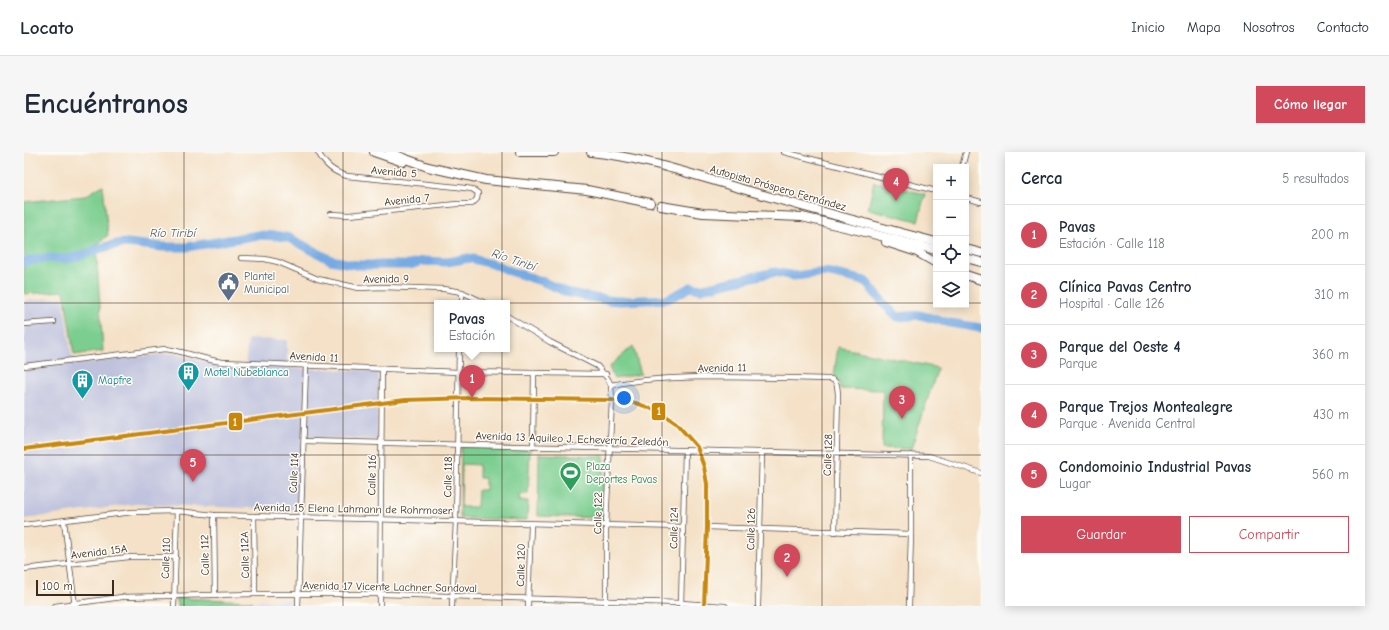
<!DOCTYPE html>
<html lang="es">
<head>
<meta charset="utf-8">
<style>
  :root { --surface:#fff; --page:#f6f6f7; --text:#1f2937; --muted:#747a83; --line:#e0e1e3; --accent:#d1495b }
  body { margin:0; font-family:"Comic Neue",sans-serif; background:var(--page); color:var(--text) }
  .controls { position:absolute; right:12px; top:12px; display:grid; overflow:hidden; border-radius:0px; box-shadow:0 2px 10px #0003 }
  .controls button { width:36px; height:36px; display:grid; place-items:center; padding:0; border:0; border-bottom:1px solid var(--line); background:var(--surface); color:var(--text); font:20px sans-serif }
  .scale { position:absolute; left:12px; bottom:10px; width:78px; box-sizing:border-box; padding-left:4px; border:2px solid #3b2a1e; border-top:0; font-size:11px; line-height:14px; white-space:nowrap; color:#3b2a1e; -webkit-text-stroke:3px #fdfcf7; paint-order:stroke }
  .you { position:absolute; left:600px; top:246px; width:14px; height:14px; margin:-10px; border:3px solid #fff; border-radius:50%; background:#1a73e8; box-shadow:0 0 0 6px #1a73e833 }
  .badge { display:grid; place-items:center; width:26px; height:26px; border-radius:50%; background:var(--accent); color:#fff; font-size:13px; font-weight:700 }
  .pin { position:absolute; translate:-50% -33px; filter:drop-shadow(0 1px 2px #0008) }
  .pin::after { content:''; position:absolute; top:21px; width:14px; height:12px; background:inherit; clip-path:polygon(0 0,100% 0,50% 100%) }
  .popup { position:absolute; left:410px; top:148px; width:76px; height:52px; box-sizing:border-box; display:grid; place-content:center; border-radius:0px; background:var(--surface); filter:drop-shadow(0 1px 3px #0005); font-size:13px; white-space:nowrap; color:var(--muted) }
  .popup b { font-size:15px; color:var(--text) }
  .popup::after { content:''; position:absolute; left:50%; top:100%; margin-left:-8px; border:8px solid transparent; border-top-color:var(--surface) }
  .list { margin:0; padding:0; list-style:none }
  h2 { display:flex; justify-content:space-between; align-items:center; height:52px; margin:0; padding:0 16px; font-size:17px }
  h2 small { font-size:13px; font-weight:400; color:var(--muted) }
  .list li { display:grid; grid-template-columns:26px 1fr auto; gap:12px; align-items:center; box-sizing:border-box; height:60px; padding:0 16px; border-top:1px solid var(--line) }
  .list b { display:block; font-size:15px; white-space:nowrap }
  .list p { margin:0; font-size:13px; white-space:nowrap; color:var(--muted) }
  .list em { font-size:13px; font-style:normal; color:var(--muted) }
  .actions { display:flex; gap:8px; padding:12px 16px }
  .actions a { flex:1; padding:9px 0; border:1px solid var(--accent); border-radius:0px; text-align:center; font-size:14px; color:var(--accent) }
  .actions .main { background:var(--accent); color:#fff }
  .icon { flex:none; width:22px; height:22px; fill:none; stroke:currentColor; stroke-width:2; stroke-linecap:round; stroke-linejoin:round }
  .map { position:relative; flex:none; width:957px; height:454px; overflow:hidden; border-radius:0px }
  header { display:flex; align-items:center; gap:24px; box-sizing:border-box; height:56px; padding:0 20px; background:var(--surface); border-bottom:1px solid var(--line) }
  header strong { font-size:19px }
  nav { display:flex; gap:22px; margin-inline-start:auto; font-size:14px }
  .intro { display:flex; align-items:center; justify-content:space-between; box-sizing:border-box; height:96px; padding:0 24px }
  h1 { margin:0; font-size:28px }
  .button { padding:10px 18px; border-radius:0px; background:var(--accent); color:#fff; font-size:14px; font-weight:700 }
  main { display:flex; gap:24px; padding:0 24px }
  aside { flex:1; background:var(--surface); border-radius:0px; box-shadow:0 2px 10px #0003 }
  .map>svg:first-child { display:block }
</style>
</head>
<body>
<header>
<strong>Locato</strong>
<nav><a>Inicio</a><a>Mapa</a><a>Nosotros</a><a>Contacto</a></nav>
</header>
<div class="intro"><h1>Encuéntranos</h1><a class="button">Cómo llegar</a></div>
<main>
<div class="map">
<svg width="957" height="454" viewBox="0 0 957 454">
  <rect width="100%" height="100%" fill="#fdfcf7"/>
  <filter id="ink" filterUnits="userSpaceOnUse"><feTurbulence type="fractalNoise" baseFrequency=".025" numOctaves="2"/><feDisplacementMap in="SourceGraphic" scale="8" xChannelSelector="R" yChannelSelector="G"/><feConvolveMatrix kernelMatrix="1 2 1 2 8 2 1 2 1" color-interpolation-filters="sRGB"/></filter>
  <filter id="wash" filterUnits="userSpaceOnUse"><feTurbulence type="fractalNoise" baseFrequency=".012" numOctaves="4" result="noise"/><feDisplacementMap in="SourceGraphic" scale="16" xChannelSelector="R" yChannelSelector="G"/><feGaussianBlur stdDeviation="0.9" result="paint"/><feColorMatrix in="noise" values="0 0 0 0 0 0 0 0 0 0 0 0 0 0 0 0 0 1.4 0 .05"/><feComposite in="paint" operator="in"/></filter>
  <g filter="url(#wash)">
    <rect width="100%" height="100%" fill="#f4e1c7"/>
    <polygon fill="#d7d7f8" points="265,448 265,454 228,454 228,449"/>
    <polygon fill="#bfc2dd" points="39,145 47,201 51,212 148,201 201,215 221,216 224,187 263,188 263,216 354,219 353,288 278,285 278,358 111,352 0,367 0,149"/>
    <g fill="#7bce90" stroke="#5b7c57" fill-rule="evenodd">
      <polygon points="850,30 901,42 894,69 844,57"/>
      <polygon points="79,33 84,83 72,94 79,199 50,203 40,139 0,142 0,50 61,44"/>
      <polygon points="609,194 617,222 590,227 585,215"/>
      <polygon points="814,195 914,216 887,297 858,296 859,238 816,237 815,228 810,224"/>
      <path d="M437 295 506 297 504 342H496L495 349H504L503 368 436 366ZM438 312 455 313V326H461V338H454L453 355H437Z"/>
      <polygon points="515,302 580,304 578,366 514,364"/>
      <polygon points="153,446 228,449 228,454 153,454"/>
    </g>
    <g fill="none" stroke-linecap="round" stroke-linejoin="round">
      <polyline stroke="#77aae3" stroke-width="9" points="0,110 13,107 22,106 42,107 56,104 77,96 94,92 103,91 139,95 163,95 234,83 255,84 265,86 307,108 332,113 386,113 398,109 423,110 445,106 475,114 486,119 517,129 542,140 565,145 584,148 596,149 644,147 667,135 676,137 751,120 770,124 802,120 841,129 862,154 874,165 896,163 926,171 957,176"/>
    </g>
  </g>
  <g filter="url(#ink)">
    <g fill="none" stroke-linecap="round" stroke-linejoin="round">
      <defs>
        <g id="street">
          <path d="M294 0C301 13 309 20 323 24L433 35 448 37 454 41 453 47 448 52H433L325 63 307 62"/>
          <polyline points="760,0 912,39"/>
          <polyline points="938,15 942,0"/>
          <polyline points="942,46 957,50"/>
          <polyline points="217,106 241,107 254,110 294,127 335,136 358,135 420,137 438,140 461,151"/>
          <polyline points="438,151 438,140"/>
          <polyline points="483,164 526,190 573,214 584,227 587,233 588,248 582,373 582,454"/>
          <polyline points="0,172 30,170"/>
          <path d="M0 214 141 197C161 199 179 208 199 210L434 220 582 222"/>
          <path d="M587 233C617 227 647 226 678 225 721 225 763 226 806 227 814 228 813 235 814 242L811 380"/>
          <polyline points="281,289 905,304 957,321"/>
          <polyline points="509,295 510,221"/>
          <polyline points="190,363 191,443"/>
          <polyline points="230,364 231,442"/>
          <polyline points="40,369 51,454"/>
          <polyline points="0,373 109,360 153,359 190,363 658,375"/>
          <polyline points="683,375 887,382"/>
          <polyline points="0,417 105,405 152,405"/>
          <polyline points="657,453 661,299"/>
          <polyline points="31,454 98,445 231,442 357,442 657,451 701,454"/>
          <polyline points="150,454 153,359"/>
          <polyline points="274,454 282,213"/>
          <polyline points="356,454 358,217"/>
          <polyline points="428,454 432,369 435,197"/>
          <polyline points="504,454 507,372"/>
          <polyline points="734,454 738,300"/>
          <polyline points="885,454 887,382 887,303"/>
        </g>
        <g id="highway">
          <polyline points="350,0 379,10"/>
          <polyline points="366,0 379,6 404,15 462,28 563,38 626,51"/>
          <polyline points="496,0 530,0"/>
          <path d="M567 0C617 5 666 22 715 36 780 55 846 73 912 90"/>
          <polyline points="637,54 679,61 778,65 833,78 912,98"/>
          <polyline points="862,90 893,100 912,111"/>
          <polyline points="942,97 957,101"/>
          <polyline points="942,106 957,110"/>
          <polyline points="942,123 957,128"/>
        </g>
      </defs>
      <use href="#street" stroke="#574537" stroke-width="6"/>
      <use href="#highway" stroke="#574537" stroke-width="10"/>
      <use href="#street" stroke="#fff" stroke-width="4.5"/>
      <use href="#highway" stroke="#fff" stroke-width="8"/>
      <defs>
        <polyline id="rail-1" points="0,297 381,248 448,246 588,248 612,251 636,260 652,271 673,295 680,315 683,332 683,375 680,454"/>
      </defs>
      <use href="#rail-1" stroke="#fdfcf7" stroke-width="7"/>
      <use href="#rail-1" stroke="#c88708" stroke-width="4"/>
    </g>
  </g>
  <path fill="none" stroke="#3b2a1e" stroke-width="1" stroke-opacity="0.55" d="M160 0V454M319 0V454M478 0V454M638 0V454M798 0V454M0 151H912M942 151H957M0 303H957"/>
  <defs>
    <symbol id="civic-pin" viewBox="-11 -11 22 30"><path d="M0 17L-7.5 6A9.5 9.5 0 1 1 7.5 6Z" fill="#5c6f8a" stroke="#fdfcf7"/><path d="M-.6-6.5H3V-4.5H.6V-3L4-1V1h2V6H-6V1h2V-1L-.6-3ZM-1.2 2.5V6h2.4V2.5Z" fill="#fff"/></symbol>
    <symbol id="building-pin" viewBox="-11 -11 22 30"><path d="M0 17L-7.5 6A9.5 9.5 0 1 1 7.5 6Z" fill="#0f9aa8" stroke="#fdfcf7"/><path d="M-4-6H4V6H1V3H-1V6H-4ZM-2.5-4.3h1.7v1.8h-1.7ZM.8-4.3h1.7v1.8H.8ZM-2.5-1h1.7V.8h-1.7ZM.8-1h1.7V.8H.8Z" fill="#fff"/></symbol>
    <symbol id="stadium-pin" viewBox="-11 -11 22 30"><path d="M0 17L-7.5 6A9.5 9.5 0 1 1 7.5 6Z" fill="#2e9e5b" stroke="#fdfcf7"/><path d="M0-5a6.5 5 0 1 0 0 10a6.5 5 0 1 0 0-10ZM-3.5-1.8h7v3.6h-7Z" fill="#fff"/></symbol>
  </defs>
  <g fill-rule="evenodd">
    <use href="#civic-pin" x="192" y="118" width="25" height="34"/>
    <use href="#building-pin" x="152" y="208" width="25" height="34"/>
    <use href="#building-pin" x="46" y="216" width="25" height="34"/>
    <use href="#stadium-pin" x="534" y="308" width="25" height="34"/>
  </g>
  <g text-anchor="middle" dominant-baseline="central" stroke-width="3" stroke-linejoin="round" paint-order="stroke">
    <g font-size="11" fill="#3b2a1e" stroke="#fdfcf7">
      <text transform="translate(370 20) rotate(5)">Avenida 5</text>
      <text transform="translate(754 36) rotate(16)">Autopista Próspero Fernández</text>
      <text transform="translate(383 48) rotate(-6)">Avenida 7</text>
      <text transform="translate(362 127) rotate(-1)">Avenida 9</text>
      <text transform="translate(290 205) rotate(3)">Avenida 11</text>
      <text transform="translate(698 216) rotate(-1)">Avenida 11</text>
      <text transform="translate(548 287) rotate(2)">Avenida 13 Aquileo J. Echeverría Zeledón</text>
      <text transform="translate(804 303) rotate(-88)">Calle 128</text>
      <text transform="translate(270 321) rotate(-87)">Calle 114</text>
      <text transform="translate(348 323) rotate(-89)">Calle 116</text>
      <text transform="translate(424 325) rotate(-89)">Calle 118</text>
      <text transform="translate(329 357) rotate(1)">Avenida 15 Elena Lahmann de Rohrmoser</text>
      <text transform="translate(574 361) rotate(-89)">Calle 122</text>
      <text transform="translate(650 376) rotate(-89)">Calle 124</text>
      <text transform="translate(727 377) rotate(-89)">Calle 126</text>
      <text transform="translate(75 400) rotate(-7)">Avenida 15A</text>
      <text transform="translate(181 403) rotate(-91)">Calle 112</text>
      <text transform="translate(221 403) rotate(-91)">Calle 112A</text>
      <text transform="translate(142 406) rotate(-88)">Calle 110</text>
      <text transform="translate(497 413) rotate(-89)">Calle 120</text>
      <text transform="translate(366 435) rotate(1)">Avenida 17 Vicente Lachner Sandoval</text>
    </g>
    <g font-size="11" fill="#4e5e75" stroke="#fdfcf7" text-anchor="start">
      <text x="220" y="124">Plantel<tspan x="220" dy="13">Municipal</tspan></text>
    </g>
    <g font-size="11" fill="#0d838f" stroke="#fdfcf7" text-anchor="start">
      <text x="180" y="220">Motel Nubeblanca</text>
      <text x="74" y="228">Mapfre</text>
    </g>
    <g font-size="11" fill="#27864d" stroke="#fdfcf7" text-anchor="start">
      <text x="562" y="314">Plaza<tspan x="562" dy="13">Deportes Pavas</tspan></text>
    </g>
    <g font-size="12" font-style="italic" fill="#505763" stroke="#fdfcf7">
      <text x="149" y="81">Río Tiribí</text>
      <text transform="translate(490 108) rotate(19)">Río Tiribí</text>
    </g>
  </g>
  <g stroke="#fdfcf7" stroke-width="1.5">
    <rect x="627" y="250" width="15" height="19" rx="4" fill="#c88708"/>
    <rect x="204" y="260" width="15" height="19" rx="4" fill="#c88708"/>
  </g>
  <g font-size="11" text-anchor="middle" font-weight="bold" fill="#fff">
    <text x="635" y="263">1</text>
    <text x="211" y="274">1</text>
  </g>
</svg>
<div class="controls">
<button>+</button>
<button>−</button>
<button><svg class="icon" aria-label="locate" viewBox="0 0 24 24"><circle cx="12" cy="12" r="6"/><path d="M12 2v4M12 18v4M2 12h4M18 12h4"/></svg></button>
<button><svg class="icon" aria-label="layers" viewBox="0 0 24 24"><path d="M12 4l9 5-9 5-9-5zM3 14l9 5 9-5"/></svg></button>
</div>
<div class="scale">100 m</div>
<div class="you"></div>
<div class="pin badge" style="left:448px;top:246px">1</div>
<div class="popup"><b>Pavas</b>Estación</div>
<div class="pin badge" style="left:763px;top:425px">2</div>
<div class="pin badge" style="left:878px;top:267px">3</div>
<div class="pin badge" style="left:872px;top:49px">4</div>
<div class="pin badge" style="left:169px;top:330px">5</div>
</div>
<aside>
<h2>Cerca<small>5 resultados</small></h2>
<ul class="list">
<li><span class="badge">1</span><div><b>Pavas</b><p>Estación · Calle 118</p></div><em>200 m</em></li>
<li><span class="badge">2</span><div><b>Clínica Pavas Centro</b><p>Hospital · Calle 126</p></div><em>310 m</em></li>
<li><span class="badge">3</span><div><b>Parque del Oeste 4</b><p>Parque</p></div><em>360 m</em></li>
<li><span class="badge">4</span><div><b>Parque Trejos Montealegre</b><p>Parque · Avenida Central</p></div><em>430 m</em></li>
<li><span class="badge">5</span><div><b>Condomoinio Industrial Pavas</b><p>Lugar</p></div><em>560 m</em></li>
</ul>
<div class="actions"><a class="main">Guardar</a><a>Compartir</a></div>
</aside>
</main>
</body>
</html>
